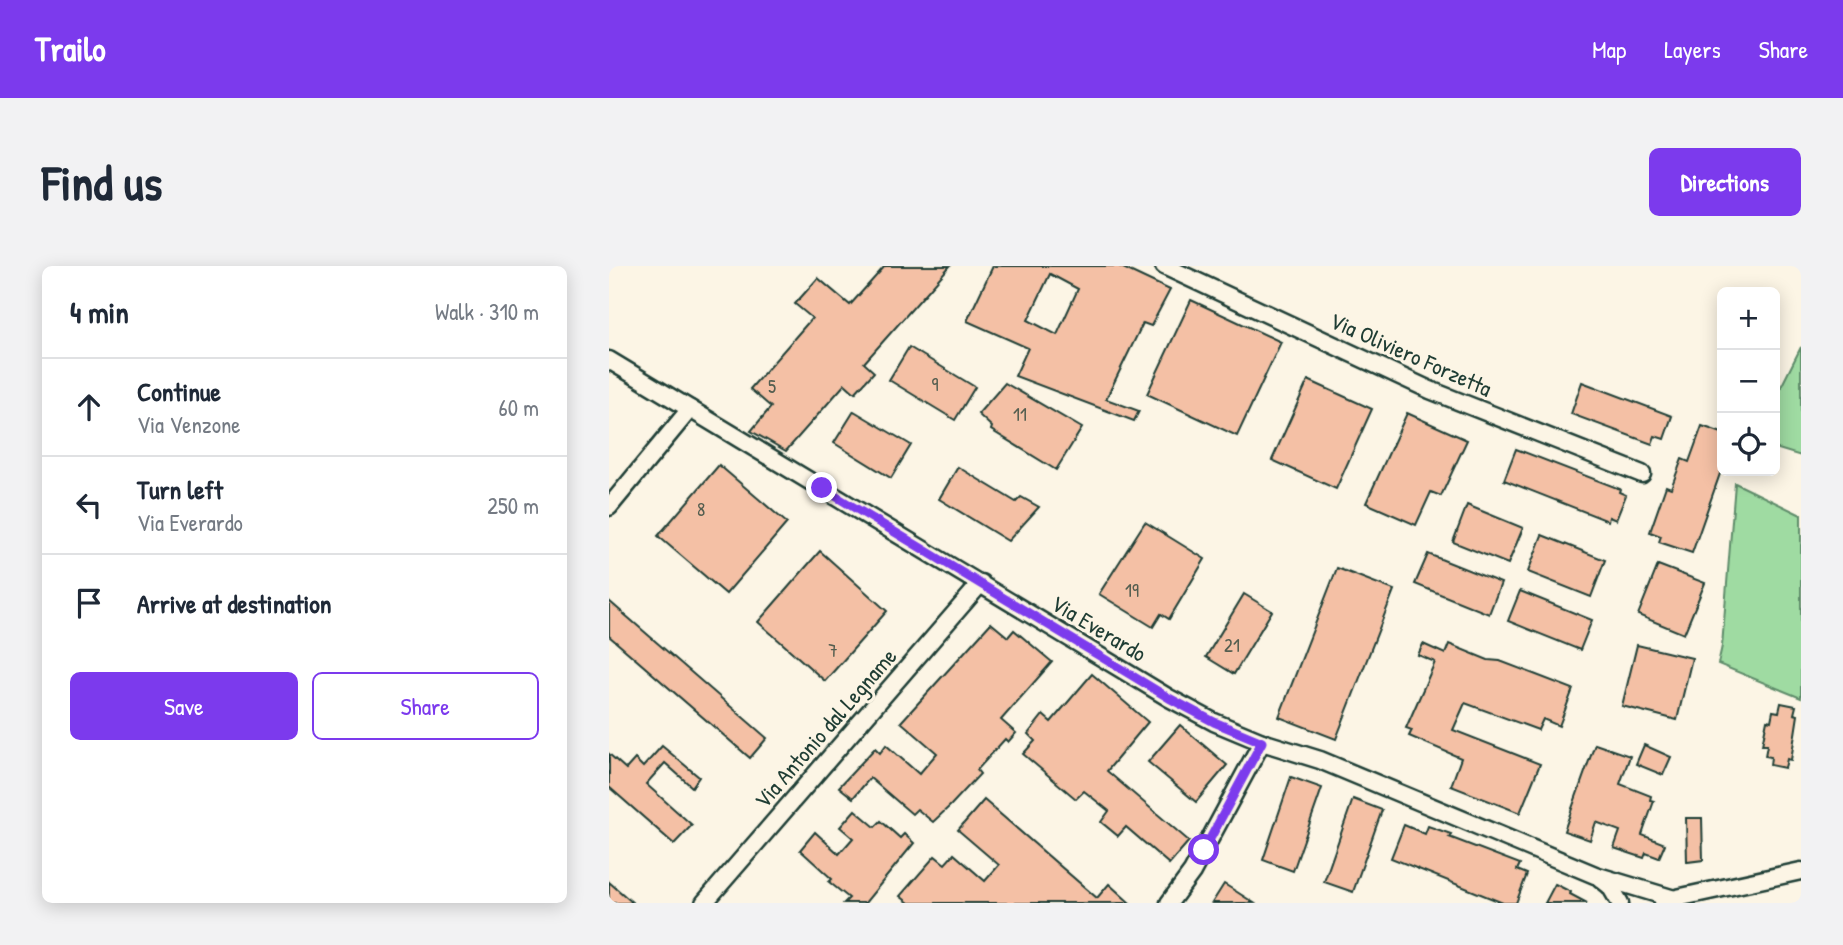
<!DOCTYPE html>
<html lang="en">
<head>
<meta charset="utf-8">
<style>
  :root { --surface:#fff; --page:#f2f2f3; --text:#1f2937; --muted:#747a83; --line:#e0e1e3; --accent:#7c3aed }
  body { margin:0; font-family:"Patrick Hand",sans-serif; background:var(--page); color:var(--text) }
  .controls { position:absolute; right:21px; top:21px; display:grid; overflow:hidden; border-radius:10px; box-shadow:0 4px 18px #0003 }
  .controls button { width:63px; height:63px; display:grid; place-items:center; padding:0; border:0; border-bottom:2px solid var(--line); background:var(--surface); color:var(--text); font:35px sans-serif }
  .stop { position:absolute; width:21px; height:21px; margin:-16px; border:5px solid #7c3aed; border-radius:50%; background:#fff }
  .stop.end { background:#7c3aed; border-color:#fff; box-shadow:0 2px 7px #0008 }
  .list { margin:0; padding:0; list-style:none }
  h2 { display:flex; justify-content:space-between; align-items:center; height:91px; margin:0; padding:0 28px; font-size:30px }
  h2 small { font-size:23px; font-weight:400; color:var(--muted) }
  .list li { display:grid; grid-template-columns:46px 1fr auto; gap:21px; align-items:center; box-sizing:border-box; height:98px; padding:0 28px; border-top:2px solid var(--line) }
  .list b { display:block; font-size:26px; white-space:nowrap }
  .list p { margin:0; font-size:23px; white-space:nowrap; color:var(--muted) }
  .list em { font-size:23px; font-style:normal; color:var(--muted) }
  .actions { display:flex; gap:14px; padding:21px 28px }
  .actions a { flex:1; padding:16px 0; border:2px solid var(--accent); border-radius:10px; text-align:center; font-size:24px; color:var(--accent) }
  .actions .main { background:var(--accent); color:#fff }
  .icon { flex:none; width:38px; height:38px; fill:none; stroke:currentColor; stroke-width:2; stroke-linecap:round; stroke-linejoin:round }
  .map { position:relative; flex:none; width:1192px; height:637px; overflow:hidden; border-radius:10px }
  header { display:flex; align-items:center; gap:42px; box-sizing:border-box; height:98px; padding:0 35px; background:var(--accent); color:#fff }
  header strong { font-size:33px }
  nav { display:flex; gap:38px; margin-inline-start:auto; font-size:24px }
  .intro { display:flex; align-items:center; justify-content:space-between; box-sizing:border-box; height:168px; padding:0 42px }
  h1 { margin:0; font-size:49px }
  .button { padding:18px 32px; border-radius:10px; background:var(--accent); color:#fff; font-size:24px; font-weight:700 }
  main { display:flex; gap:42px; padding:0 42px }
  aside { flex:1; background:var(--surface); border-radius:10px; box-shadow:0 4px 18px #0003 }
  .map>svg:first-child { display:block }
</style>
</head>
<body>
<header>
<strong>Trailo</strong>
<nav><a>Map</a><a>Layers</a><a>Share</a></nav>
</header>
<div class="intro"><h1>Find us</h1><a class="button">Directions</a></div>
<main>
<aside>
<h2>4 min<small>Walk · 310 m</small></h2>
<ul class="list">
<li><svg class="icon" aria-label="ahead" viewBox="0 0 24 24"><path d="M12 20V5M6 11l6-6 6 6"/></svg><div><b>Continue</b><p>Via Venzone</p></div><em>60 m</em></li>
<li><svg class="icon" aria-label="left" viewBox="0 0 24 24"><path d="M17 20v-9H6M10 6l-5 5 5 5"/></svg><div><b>Turn left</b><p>Via Everardo</p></div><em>250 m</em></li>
<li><svg class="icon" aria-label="arrive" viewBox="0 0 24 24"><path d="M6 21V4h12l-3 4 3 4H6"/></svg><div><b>Arrive at destination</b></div></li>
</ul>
<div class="actions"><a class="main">Save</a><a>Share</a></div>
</aside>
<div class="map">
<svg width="1192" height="637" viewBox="0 0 1192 637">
  <rect width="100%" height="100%" fill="#fcf5e5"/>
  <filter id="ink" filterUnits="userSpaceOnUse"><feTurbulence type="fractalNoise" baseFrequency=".0143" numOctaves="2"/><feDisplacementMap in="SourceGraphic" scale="14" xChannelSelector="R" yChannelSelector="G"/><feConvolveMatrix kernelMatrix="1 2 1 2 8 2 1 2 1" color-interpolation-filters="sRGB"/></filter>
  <g filter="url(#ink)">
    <g fill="#9fdba2" stroke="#5f8c6b" stroke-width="2">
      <polygon points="1192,81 1192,190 1166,182 1166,133"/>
      <polygon points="1126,217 1192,249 1192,432 1109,398 1113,380"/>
    </g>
    <g fill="#f4c0a5" stroke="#1f3d34" stroke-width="2" fill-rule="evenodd">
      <polygon points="276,0 341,0 255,97 265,106 246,127 236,118 177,185 142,165 162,141 141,123 203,52 186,38 209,12 241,39"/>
      <path d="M384 0H510L561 24 542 60 534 57 497 133 530 145 525 155 406 110 419 82 358 55ZM441 8 469 23 448 69 419 54Z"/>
      <polygon points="582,34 672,76 628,170 538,128"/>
      <polygon points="300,81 366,121 346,154 280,114"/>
      <polygon points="699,114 763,143 727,223 663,194"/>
      <polygon points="973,116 1063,150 1055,173 1046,170 1043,178 962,148"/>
      <polygon points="396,117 473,162 447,204 382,164 383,161 369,148"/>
      <polygon points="245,145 302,179 282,212 225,177"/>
      <polygon points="798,147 858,174 832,230 822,226 807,259 757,237"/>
      <polygon points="1093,160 1113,167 1113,202 1083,287 1050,276 1052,270 1041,266 1057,220 1062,222 1073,193 1080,196"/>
      <polygon points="907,183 1011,223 1010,226 1017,229 1007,254 1000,251 999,255 895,214"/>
      <polygon points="110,199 178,257 117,328 49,270"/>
      <polygon points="349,201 407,236 412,231 430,241 399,275 330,233"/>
      <polygon points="858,239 914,262 899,298 844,276"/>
      <polygon points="536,256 596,293 560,353 552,348 544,361 490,328"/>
      <polygon points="933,269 996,294 982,331 919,306"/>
      <polygon points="211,285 278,345 216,415 149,356"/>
      <polygon points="819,288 892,317 880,348 806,318"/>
      <polygon points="1049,299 1096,317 1075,368 1029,349"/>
      <polygon points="728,302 785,324 727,473 670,451"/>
      <polygon points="911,325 983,354 971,384 899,355"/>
      <polygon points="635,328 663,345 625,408 597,391"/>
      <polygon points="0,335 158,472 141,492 0,370"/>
      <polygon points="382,357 399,371 405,364 443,396 392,454 407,467 399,476 396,473 368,504 371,508 342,539 324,556 308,543 303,548 261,512 244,532 230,521 266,482 271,487 277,479 310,508 328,487 292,456"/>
      <polygon points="814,378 836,388 840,378 879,394 891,395 964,423 950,460 934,453 929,464 856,437 844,464 931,498 911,547 842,520 852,492 800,470 803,464 797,462 826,396 809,389"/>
      <polygon points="1028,379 1083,392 1068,454 1013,440"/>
      <polygon points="483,408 539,456 498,505 580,575 560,598 517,561 509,570 492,556 500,545 475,525 467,533 414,488 426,475 419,468 434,449 442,456"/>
      <polygon points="1172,437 1187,440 1185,448 1189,449 1182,494 1178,493 1176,502 1161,499 1162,491 1156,490 1158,479 1153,479 1158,454 1162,455 1164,445 1170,446"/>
      <polygon points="571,459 618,499 587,536 539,496"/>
      <polygon points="986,478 1021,490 1011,518 1042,530 1041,534 1045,535 1033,569 1056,578 1050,592 1037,587 1035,592 1005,582 1011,565 987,556 981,574 955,565"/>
      <polygon points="1035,479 1062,491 1054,509 1027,498"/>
      <polygon points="53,480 90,511 83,521 56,497 37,518 83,559 65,578 0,521 0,488 17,503 26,493 34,501"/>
      <polygon points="682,511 713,522 684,605 654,594"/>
      <polygon points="744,533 773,544 744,626 715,616"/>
      <polygon points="375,534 488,632 500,618 521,637 300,637 291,630 326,590 336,598 345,588 376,615 390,599 349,564"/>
      <polygon points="246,544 266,561 272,555 291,572 295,568 305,577 256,637 235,637 240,632 220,616 223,613 191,584 206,566 230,588 244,572 231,561"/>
      <polygon points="1077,552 1093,552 1094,594 1078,596"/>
      <polygon points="795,559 816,568 819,560 842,568 840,571 911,598 908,604 918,608 907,637 894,637 782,592"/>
      <polygon points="0,616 24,637 0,637"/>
      <polygon points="615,618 628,626 645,637 603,637"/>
      <polygon points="946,618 962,626 961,628 978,637 936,637"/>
    </g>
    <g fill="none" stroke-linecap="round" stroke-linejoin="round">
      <defs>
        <g id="minor">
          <polyline points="555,0 821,124 1033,208"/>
          <polyline points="0,94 560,432 605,456 653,476 711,494 986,609 1062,632"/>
          <polyline points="0,241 81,143"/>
          <polyline points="991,612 1001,620 1011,637"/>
          <polyline points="1054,635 1192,605"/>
          <polyline points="95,637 372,317"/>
          <polyline points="560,637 583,606 653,476"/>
        </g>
      </defs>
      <use href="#minor" stroke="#1f3d34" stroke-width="21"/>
      <use href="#minor" stroke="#fcf5e5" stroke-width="16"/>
    </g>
  </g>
  <g fill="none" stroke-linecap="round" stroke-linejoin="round" filter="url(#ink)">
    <polyline stroke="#7c3aed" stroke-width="9" points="213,222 560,432 605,456 653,476 595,584"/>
  </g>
  <g text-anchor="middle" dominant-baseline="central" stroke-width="6" stroke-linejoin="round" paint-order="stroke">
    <g font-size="19" fill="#545e50">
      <text x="326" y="118">9</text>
      <text x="163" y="120">5</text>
      <text x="411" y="148">11</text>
      <text x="92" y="243">8</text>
      <text x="523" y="324">19</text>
      <text x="623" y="379">21</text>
      <text x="224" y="384">7</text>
    </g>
    <g font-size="23" fill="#1f3d34" stroke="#fcf5e5">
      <text transform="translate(802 88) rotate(24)">Via Oliviero Forzetta</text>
      <text transform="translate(490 362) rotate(31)">Via Everardo</text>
      <text transform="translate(216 462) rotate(-49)">Via Antonio dal Legname</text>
    </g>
  </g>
</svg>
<div class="controls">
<button>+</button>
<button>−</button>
<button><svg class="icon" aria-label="locate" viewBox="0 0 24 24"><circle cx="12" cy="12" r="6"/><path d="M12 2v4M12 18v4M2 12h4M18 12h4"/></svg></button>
</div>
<div class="stop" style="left:595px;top:584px"></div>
<div class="stop end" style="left:213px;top:222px"></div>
</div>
</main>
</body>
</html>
